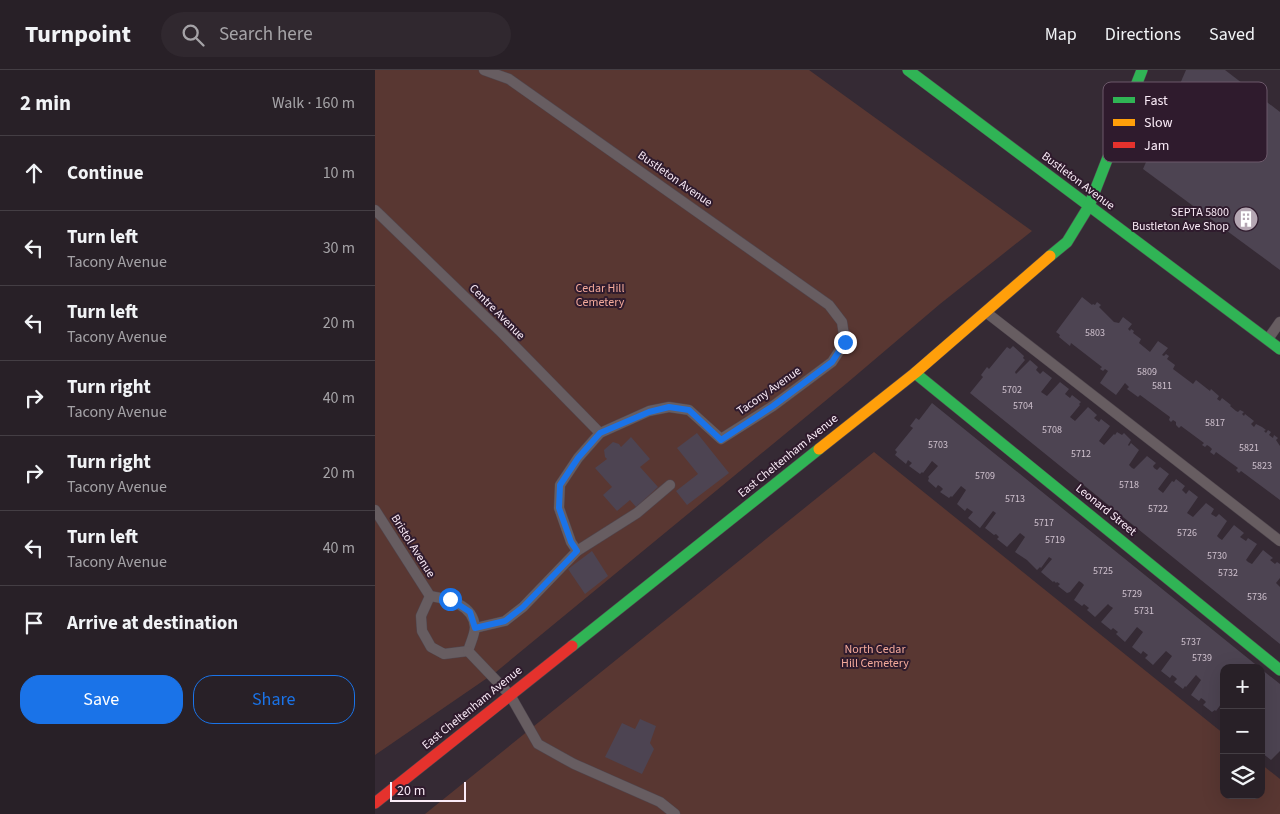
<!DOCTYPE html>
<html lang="en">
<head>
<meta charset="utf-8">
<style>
  :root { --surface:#282027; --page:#30282f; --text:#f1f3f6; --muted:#a5a3a7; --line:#443e44; --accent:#1a73e8 }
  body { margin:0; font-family:"Source Sans 3",sans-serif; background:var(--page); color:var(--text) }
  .controls { position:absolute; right:15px; bottom:15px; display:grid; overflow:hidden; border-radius:10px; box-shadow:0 5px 20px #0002 }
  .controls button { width:45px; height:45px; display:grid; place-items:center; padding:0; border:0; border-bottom:1px solid var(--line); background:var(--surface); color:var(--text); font:25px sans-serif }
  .scale { position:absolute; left:15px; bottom:12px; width:76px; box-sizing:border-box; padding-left:5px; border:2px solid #faebf7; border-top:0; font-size:14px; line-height:18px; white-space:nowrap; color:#faebf7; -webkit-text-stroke:4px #2f1b2d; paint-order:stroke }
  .stop { position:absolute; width:15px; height:15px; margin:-11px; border:4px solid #1a73e8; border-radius:50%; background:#fff }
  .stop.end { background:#1a73e8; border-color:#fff; box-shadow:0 1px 5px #0008 }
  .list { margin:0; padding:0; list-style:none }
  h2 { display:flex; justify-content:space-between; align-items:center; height:65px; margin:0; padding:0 20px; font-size:21px }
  h2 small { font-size:16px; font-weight:400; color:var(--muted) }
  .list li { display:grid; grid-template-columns:32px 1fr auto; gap:15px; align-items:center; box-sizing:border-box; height:75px; padding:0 20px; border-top:1px solid var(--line) }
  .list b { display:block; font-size:19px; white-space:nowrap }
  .list p { margin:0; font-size:16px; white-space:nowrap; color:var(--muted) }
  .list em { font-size:16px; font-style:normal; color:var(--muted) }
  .actions { display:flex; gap:10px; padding:15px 20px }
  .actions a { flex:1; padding:11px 0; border:1px solid var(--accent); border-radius:20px; text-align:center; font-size:18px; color:var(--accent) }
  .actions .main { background:var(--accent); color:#fff }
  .icon { flex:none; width:28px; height:28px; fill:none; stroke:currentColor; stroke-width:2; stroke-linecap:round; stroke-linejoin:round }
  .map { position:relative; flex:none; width:905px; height:744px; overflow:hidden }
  header { display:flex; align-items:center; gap:30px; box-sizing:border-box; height:70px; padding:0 25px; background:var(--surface); border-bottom:1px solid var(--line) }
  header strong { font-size:24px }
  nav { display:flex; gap:28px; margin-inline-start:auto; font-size:18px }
  .search { width:350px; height:45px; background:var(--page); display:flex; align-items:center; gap:12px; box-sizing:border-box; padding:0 18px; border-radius:28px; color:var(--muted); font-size:19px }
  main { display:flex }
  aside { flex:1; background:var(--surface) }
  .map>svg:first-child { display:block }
</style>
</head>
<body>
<header>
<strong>Turnpoint</strong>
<div class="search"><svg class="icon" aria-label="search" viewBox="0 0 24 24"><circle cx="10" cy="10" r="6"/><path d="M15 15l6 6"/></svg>Search here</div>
<nav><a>Map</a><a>Directions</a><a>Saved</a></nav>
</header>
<main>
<aside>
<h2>2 min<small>Walk · 160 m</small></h2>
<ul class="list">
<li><svg class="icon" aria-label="ahead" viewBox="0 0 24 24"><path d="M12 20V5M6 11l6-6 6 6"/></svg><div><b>Continue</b></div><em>10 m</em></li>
<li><svg class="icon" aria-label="left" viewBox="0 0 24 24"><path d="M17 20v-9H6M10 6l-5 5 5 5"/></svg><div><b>Turn left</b><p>Tacony Avenue</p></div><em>30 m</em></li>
<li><svg class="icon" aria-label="left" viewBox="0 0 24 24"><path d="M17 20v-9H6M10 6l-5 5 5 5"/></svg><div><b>Turn left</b><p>Tacony Avenue</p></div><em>20 m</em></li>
<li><svg class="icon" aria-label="right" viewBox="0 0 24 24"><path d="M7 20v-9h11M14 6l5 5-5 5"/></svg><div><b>Turn right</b><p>Tacony Avenue</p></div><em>40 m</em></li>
<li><svg class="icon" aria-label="right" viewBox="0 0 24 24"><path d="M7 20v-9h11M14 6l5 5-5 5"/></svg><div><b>Turn right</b><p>Tacony Avenue</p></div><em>20 m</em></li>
<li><svg class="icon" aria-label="left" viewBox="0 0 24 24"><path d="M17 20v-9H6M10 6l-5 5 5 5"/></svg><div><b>Turn left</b><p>Tacony Avenue</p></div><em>40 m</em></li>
<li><svg class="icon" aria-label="arrive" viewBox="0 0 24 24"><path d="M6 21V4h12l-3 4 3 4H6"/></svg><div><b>Arrive at destination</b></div></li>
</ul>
<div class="actions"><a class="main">Save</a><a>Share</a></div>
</aside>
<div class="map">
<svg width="905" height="744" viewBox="0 0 905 744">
  <rect width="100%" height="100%" fill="#352a34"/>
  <g fill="#593732">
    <polygon points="0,0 434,0 657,161 565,234 472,313 121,602 0,685"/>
    <polygon points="499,382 849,664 849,725 886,725 886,694 905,709 905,744 50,744"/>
  </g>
  <g fill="#4d4452">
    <polygon points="811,0 850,0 905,42 905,200 768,99"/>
    <polygon points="707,227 717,235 718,234 720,235 722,232 726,235 724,237 739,252 744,253 748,247 757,254 753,259 755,261 756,259 759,261 758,263 766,269 764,273 775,282 783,271 793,278 787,285 789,286 791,284 794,286 792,289 800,295 798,299 818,314 821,310 835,321 836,319 844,326 842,329 845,331 847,328 856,335 855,336 861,341 863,342 865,340 869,342 867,344 869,346 870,344 879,351 876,354 879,357 881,354 887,357 891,360 889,361 891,363 893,360 896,362 894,365 898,368 899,365 903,368 901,370 905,376 905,430 866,401 864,403 861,400 863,398 841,382 839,385 835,382 837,379 835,377 832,375 830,377 827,375 829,373 806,356 804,358 801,355 801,352 798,350 796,352 794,350 795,347 765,325 763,327 752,319 754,317 750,313 741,325 725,313 733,301 730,299 728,301 725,299 727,297 696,273 695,276 684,267 685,265 681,262"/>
    <polygon points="638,276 649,286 648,288 650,290 640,302 641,304 655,290 663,297 661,300 665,304 668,301 677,308 666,322 672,326 685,312 694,319 690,324 695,328 697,325 706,332 704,334 705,335 695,347 700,351 713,337 722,345 719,348 724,352 726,349 735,356 724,371 729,375 739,364 740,365 742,362 747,365 749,363 756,370 753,375 754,376 756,373 764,380 754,395 757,398 759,399 772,386 781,393 778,396 779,398 782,400 785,397 794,404 783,419 788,423 797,411 799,412 801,409 810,416 807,420 811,424 814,420 823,427 812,443 818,447 831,433 839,439 836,444 841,447 844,444 852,451 842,466 844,468 847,470 859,455 869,463 865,467 871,471 873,468 882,474 871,490 873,492 877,494 888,480 898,488 895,490 900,494 902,492 905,494 905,508 901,513 905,517 905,574 595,323 608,307 606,305 612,297 614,299 632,277 635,279"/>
    <polygon points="557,333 885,598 849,598 849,630 841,641 840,640 837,642 828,635 831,632 829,630 826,628 824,631 816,625 826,610 821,605 811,617 810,616 808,619 799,612 802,609 800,607 797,605 795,608 786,601 797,586 791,581 778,595 770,588 773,585 768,581 766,584 757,577 768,562 762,557 750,572 741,564 743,562 738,558 736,560 726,552 738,538 735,536 733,534 720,547 712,540 714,538 709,534 707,536 699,530 709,515 707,513 704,511 695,522 692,523 683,516 685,514 682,512 681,513 679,511 678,512 666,502 677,489 674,487 666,498 665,497 662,500 652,490 640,482 650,467 645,463 632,477 622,469 624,467 621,464 619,465 610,458 621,443 618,441 605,458 593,448 598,442 592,438 590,441 582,434 591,420 586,416 577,427 576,426 574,428 565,422 568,419 566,417 563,415 561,418 553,411 554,408 553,407 563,396 557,391 548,403 547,402 545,404 534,396 537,393 533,390 531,394 520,385 522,382 520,380 538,358 535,356 541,348 544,350"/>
    <polygon points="322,363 354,403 312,435 301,421 323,404 302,378"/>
    <polygon points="256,367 275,389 265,397 283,417 261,437 255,430 242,441 228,425 237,417 220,398 232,389 230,387 229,380 238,372 244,374 246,377"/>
    <polygon points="217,481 233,506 210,524 193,499"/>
    <polygon points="886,599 905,614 905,681 896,690 887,683 890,680 886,677"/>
    <polygon points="265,649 281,656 275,673 279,679 267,704 230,687 247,653 260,659"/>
  </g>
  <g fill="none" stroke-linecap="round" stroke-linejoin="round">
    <defs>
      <g id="lane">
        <polyline points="0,140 126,262 225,363"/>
        <polyline points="612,243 905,471"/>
        <polyline points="893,269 905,252"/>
        <polyline points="0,440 55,526"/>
        <polyline points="202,481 262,443 295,415"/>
        <path d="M55 526C73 529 98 534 100 557 100 564 95 574 93 581L69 584 56 577 47 561 46 546Z"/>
        <polyline points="100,558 130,551 148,537 202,481 196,472 184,438 185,415 203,388 225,363 274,341 294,337 314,340 346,369 398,336 457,292 470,272 467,252 454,235 134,9 109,0"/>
        <polyline points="93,581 135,625 163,674 199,694 285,732 300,744"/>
      </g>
      <g id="fast">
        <polyline points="533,0 905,279"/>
        <polyline points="675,186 692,172 714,136 767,0"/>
        <polyline points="540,303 905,600"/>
        <polyline points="197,576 444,379"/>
      </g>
      <polyline id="slow" points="444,379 540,303 675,186"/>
      <polyline id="jam" points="0,733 197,576"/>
    </defs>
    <use href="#lane" stroke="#50464e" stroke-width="11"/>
    <use href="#fast" stroke="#50464e" stroke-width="12"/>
    <use href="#slow" stroke="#50464e" stroke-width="12"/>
    <use href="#jam" stroke="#50464e" stroke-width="12"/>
    <use href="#lane" stroke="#675d61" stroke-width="10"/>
    <use href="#fast" stroke="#30b455" stroke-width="11"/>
    <use href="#slow" stroke="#ff9f0a" stroke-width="11"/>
    <use href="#jam" stroke="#e5322d" stroke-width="11"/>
  </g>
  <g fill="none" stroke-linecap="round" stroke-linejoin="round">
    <polyline stroke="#1a73e8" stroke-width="6" points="75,529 95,542 100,558 130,551 148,537 202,481 196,472 184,438 185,415 203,388 225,363 274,342 294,337 314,340 346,370 398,336 457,292 470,272"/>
  </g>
  <defs>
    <symbol id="building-disc" viewBox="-11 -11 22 22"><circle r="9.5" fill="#b5a7b3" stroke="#2f1b2d"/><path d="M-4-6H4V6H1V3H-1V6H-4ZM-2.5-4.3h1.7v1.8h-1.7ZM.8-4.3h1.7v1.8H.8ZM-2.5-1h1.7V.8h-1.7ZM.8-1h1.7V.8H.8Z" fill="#fff"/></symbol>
  </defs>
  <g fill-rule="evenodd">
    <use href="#building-disc" x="857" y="135" width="28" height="28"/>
  </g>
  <g text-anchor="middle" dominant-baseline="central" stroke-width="4" stroke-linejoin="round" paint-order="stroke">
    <g font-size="10" fill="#cfc1ce">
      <text x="720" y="263">5803</text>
      <text x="772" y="302">5809</text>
      <text x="787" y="316">5811</text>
      <text x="637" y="320">5702</text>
      <text x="648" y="336">5704</text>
      <text x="840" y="353">5817</text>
      <text x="677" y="360">5708</text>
      <text x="563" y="375">5703</text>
      <text x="874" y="378">5821</text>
      <text x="706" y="384">5712</text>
      <text x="887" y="396">5823</text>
      <text x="610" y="406">5709</text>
      <text x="754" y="415">5718</text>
      <text x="640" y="429">5713</text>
      <text x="783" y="439">5722</text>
      <text x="669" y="453">5717</text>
      <text x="812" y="463">5726</text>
      <text x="680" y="470">5719</text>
      <text x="842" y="486">5730</text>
      <text x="728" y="501">5725</text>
      <text x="853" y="503">5732</text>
      <text x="757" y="524">5729</text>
      <text x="882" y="527">5736</text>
      <text x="769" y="541">5731</text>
      <text x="816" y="572">5737</text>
      <text x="827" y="588">5739</text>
    </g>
    <g font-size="12" fill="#faebf7" stroke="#2f1b2d">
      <text transform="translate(300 109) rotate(35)">Bustleton Avenue</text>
      <text transform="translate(703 111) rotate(37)">Bustleton Avenue</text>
      <text transform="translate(122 242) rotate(45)">Centre Avenue</text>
      <text transform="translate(394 321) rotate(-35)">Tacony Avenue</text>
      <text transform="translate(413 386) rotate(-39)">East Cheltenham Avenue</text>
      <text transform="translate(731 440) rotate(39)">Leonard Street</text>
      <text transform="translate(38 476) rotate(58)">Bristol Avenue</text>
      <text transform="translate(97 638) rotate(-39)">East Cheltenham Avenue</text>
    </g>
    <g font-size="12" fill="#faebf7" stroke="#2f1b2d" text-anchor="end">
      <text x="854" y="142">SEPTA 5800<tspan x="854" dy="14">Bustleton Ave Shop</tspan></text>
    </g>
    <g font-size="12" fill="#f4aa9b" stroke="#2f1b2d">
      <text x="225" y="218">Cedar Hill<tspan x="225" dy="14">Cemetery</tspan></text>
      <text x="500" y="579">North Cedar<tspan x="500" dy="14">Hill Cemetery</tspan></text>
    </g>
  </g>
  <rect x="728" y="12" width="164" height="80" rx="8" fill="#2f1b2d" stroke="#6c596a" stroke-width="1"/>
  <rect x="738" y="27" width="22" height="6" fill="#30b455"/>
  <rect x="738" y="49" width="22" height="7" fill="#ff9f0a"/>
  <rect x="738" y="72" width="22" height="6" fill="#e5322d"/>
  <g font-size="14" fill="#faebf7">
    <text x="769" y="35">Fast</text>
    <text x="769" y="57">Slow</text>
    <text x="769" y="80">Jam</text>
  </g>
</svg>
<div class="controls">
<button>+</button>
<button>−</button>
<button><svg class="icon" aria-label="layers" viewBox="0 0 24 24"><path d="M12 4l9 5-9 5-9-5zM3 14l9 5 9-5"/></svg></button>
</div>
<div class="scale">20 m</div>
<div class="stop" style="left:75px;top:529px"></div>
<div class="stop end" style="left:470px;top:272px"></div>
</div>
</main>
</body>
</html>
